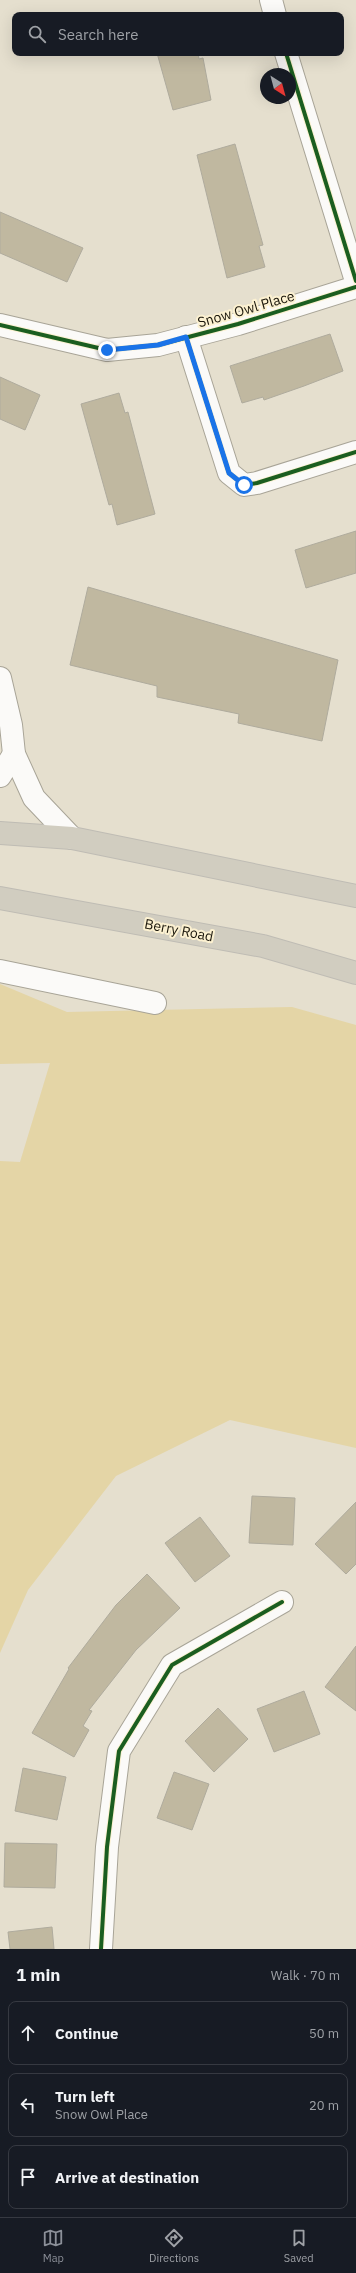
<!DOCTYPE html>
<html lang="en">
<head>
<meta charset="utf-8">
<style>
  :root { --surface:#171b24; --page:#20242c; --text:#f1f3f6; --muted:#9ea1a6; --line:#363941; --accent:#8c9099 }
  body { margin:0; font-family:"IBM Plex Sans",sans-serif; background:var(--page); color:var(--text) }
  .compass { position:absolute; left:260px; top:68px; width:36px; height:36px; border-radius:50%; background:var(--surface); box-shadow:0 4px 16px #0002; rotate:144deg }
  .stop { position:absolute; width:12px; height:12px; margin:-9px; border:3px solid #1a73e8; border-radius:50%; background:#fff }
  .stop.end { background:#1a73e8; border-color:#fff; box-shadow:0 1px 4px #0008 }
  .list { margin:0; padding:0; list-style:none }
  h2 { display:flex; justify-content:space-between; align-items:center; height:52px; margin:0; padding:0 16px; font-size:17px }
  h2 small { font-size:13px; font-weight:400; color:var(--muted) }
  .list li { display:grid; grid-template-columns:26px 1fr auto; gap:12px; align-items:center; box-sizing:border-box; height:64px; margin:0 8px 8px; padding:0 8px; border:1px solid var(--line); border-radius:8px }
  .list b { display:block; font-size:15px; white-space:nowrap }
  .list p { margin:0; font-size:13px; white-space:nowrap; color:var(--muted) }
  .list em { font-size:13px; font-style:normal; color:var(--muted) }
  .icon { flex:none; width:22px; height:22px; fill:none; stroke:currentColor; stroke-width:2; stroke-linecap:round; stroke-linejoin:round }
  .map { position:relative; flex:none; width:356px; height:1949px; overflow:hidden }
  .search { position:absolute; background:var(--surface); box-shadow:0 4px 16px #0002; left:12px; right:12px; top:12px; height:44px; display:flex; align-items:center; gap:10px; box-sizing:border-box; padding:0 14px; border-radius:8px; color:var(--muted); font-size:15px }
  .sheet { height:268px; background:var(--surface) }
  nav { display:flex; justify-content:space-around; align-items:center; box-sizing:border-box; height:56px; border-top:1px solid var(--line); background:var(--surface); font-size:11px; color:var(--muted) }
  nav a { display:grid; justify-items:center; gap:2px }
  nav .on { color:var(--accent) }
  .map>svg:first-child { display:block }
</style>
</head>
<body>
<div class="map">
<svg width="356" height="1949" viewBox="0 0 356 1949">
  <rect width="100%" height="100%" fill="#e5dfce"/>
  <polygon fill="#e4d5a6" points="0,984 67,1012 292,1007 356,1025 356,1448 230,1420 116,1476 28,1590 0,1653 0,1161 20,1162 50,1063 0,1064"/>
  <g fill="#c0b8a0" stroke="#afab9d">
    <polygon points="157,53 198,53 199,59 203,58 211,100 173,110"/>
    <polygon points="235,144 263,245 259,246 265,267 227,278 197,155"/>
    <polygon points="0,212 83,248 67,282 0,253"/>
    <polygon points="330,334 343,371 304,386 264,400 263,397 242,403 230,366"/>
    <polygon points="0,377 40,395 25,430 0,419"/>
    <polygon points="119,393 125,413 128,412 155,514 117,525 112,504 109,505 81,404"/>
    <polygon points="356,531 356,573 306,588 295,550"/>
    <polygon points="88,587 338,660 322,741 238,723 239,714 157,697 157,686 70,665"/>
    <polygon points="252,1496 295,1498 293,1545 249,1543"/>
    <polygon points="356,1502 356,1564 346,1574 315,1544"/>
    <polygon points="200,1517 230,1556 195,1582 165,1543"/>
    <polygon points="147,1574 180,1608 136,1650 89,1710 92,1711 83,1726 89,1730 74,1757 32,1733 69,1669 68,1668 116,1605"/>
    <polygon points="356,1646 356,1711 325,1687"/>
    <polygon points="304,1691 320,1734 274,1752 257,1709"/>
    <polygon points="218,1708 248,1739 214,1772 185,1741"/>
    <polygon points="23,1768 66,1777 57,1820 15,1811"/>
    <polygon points="174,1772 209,1784 192,1830 157,1818"/>
    <polygon points="5,1843 57,1844 55,1888 4,1887"/>
    <polygon points="52,1927 54,1949 10,1949 8,1932"/>
  </g>
  <g fill="none" stroke-linecap="round" stroke-linejoin="round">
    <defs>
      <g id="minor">
        <polyline points="271,0 275,15"/>
        <polyline points="286,53 356,281"/>
        <polyline points="0,325 107,350 158,345 238,324 356,287"/>
        <polyline points="186,337 229,473 244,485 257,483 356,452"/>
        <polyline points="0,678 11,725 14,754 34,798 72,838"/>
        <polyline points="0,776 14,754"/>
        <polyline points="0,971 155,1003"/>
        <polyline points="101,1949 107,1847 119,1751 172,1665 282,1602"/>
      </g>
      <g id="highway">
        <polyline points="0,833 72,838 356,896"/>
        <polyline points="0,898 263,946 356,973"/>
      </g>
    </defs>
    <use href="#minor" stroke="#a8a497" stroke-width="24"/>
    <use href="#highway" stroke="#bfbcb4" stroke-width="24"/>
    <use href="#minor" stroke="#fbfaf8" stroke-width="22"/>
    <use href="#highway" stroke="#d1cdc0" stroke-width="22"/>
    <defs>
      <g id="cycleway">
        <polyline points="286,53 356,281"/>
        <polyline points="0,325 107,350 158,345 238,324 356,287"/>
        <polyline points="186,337 229,473 244,485 257,483 356,452"/>
        <polyline points="101,1949 107,1847 119,1751 172,1665 282,1602"/>
      </g>
    </defs>
    <use href="#cycleway" stroke="#fcf1d1" stroke-width="6"/>
    <use href="#cycleway" stroke="#1b5e20" stroke-width="4"/>
  </g>
  <g fill="none" stroke-linecap="round" stroke-linejoin="round">
    <polyline stroke="#1a73e8" stroke-width="5" points="107,350 158,345 186,337 229,473 244,485"/>
  </g>
  <g text-anchor="middle" dominant-baseline="central" stroke-width="4" stroke-linejoin="round" paint-order="stroke">
    <g font-size="14" fill="#1a160b" stroke="#fcf1d1">
      <text transform="translate(246 309) rotate(-16)">Snow Owl Place</text>
      <text transform="translate(179 930) rotate(11)">Berry Road</text>
    </g>
  </g>
</svg>
<svg class="compass" viewBox="-18 -18 36 36"><path d="M0-13l5 13h-10z" fill="#e53935"/><path d="M0 13l5-13h-10z" fill="#9ea1a6"/></svg>
<div class="stop" style="left:244px;top:485px"></div>
<div class="stop end" style="left:107px;top:350px"></div>
<div class="search"><svg class="icon" aria-label="search" viewBox="0 0 24 24"><circle cx="10" cy="10" r="6"/><path d="M15 15l6 6"/></svg>Search here</div>
</div>
<section class="sheet">
<h2>1 min<small>Walk · 70 m</small></h2>
<ul class="list">
<li><svg class="icon" aria-label="ahead" viewBox="0 0 24 24"><path d="M12 20V5M6 11l6-6 6 6"/></svg><div><b>Continue</b></div><em>50 m</em></li>
<li><svg class="icon" aria-label="left" viewBox="0 0 24 24"><path d="M17 20v-9H6M10 6l-5 5 5 5"/></svg><div><b>Turn left</b><p>Snow Owl Place</p></div><em>20 m</em></li>
<li><svg class="icon" aria-label="arrive" viewBox="0 0 24 24"><path d="M6 21V4h12l-3 4 3 4H6"/></svg><div><b>Arrive at destination</b></div></li>
</ul>
</section>
<nav>
<a class="on"><svg class="icon" aria-label="map" viewBox="0 0 24 24"><path d="M3 6l6-2 6 2 6-2v14l-6 2-6-2-6 2zM9 4v14M15 6v14"/></svg>Map</a>
<a><svg class="icon" aria-label="directions" viewBox="0 0 24 24"><path d="M12 3l9 9-9 9-9-9zM9 14v-3h6M13 9l2 2-2 2"/></svg>Directions</a>
<a><svg class="icon" aria-label="saved" viewBox="0 0 24 24"><path d="M7 4h10v16l-5-4-5 4z"/></svg>Saved</a>
</nav>
</body>
</html>
